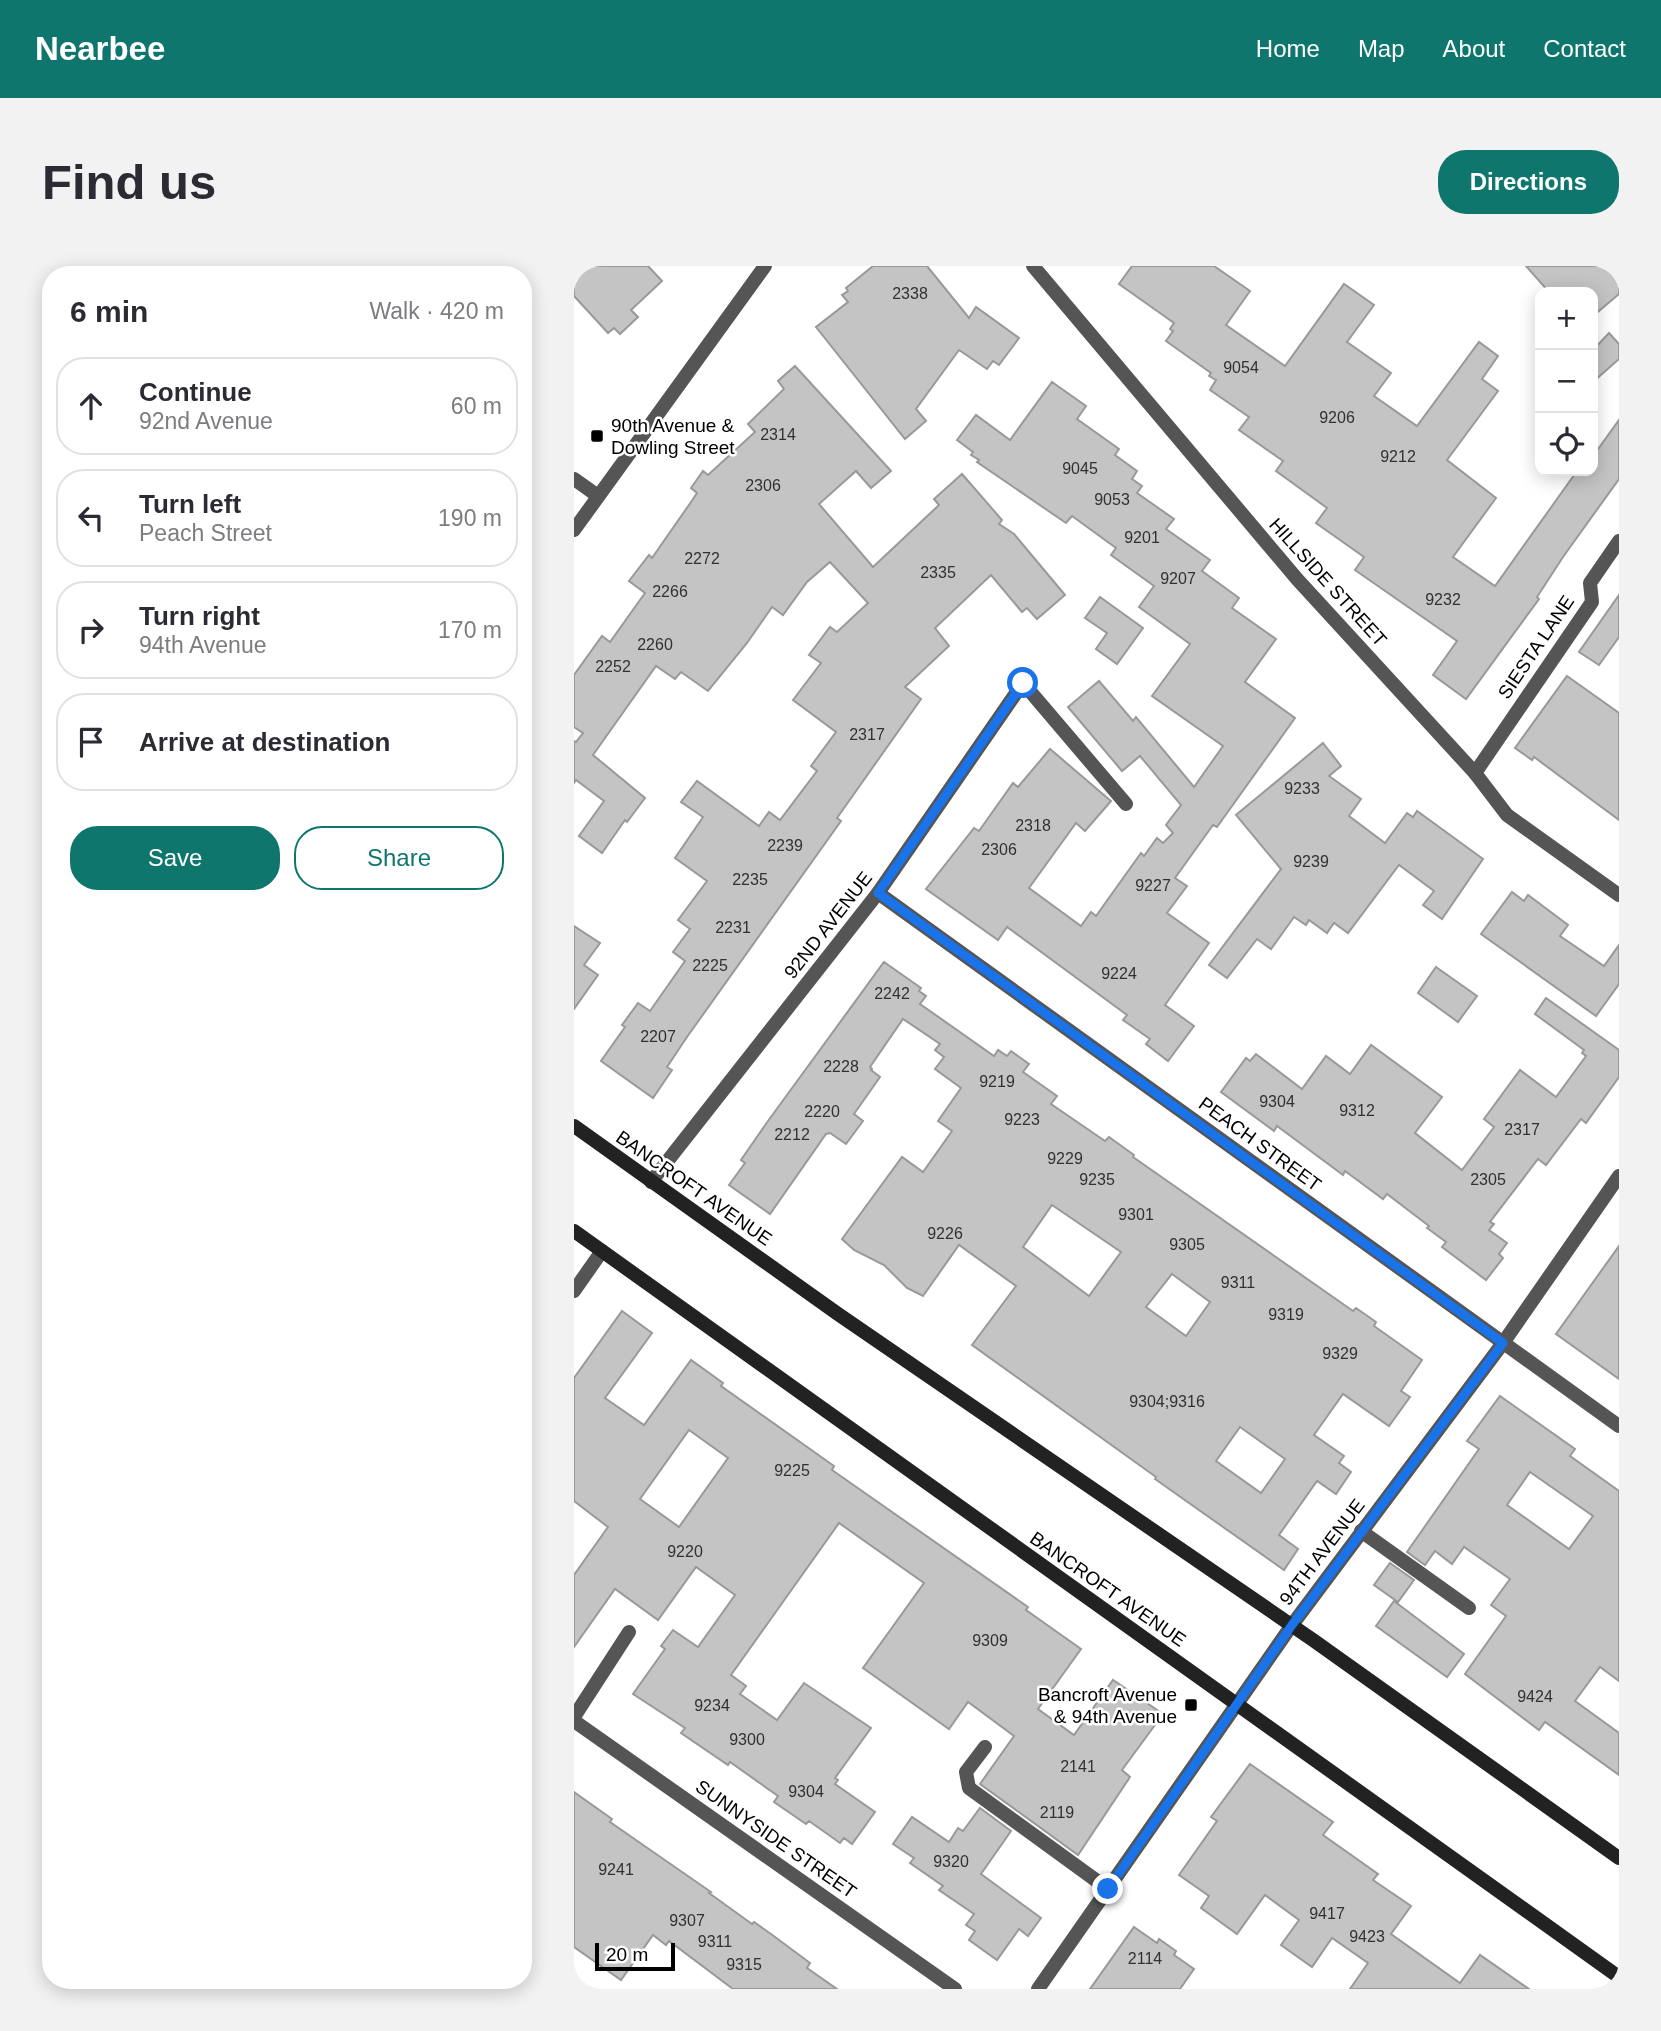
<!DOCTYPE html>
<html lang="en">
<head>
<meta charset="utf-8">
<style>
  :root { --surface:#fff; --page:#f2f2f3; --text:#2b2b33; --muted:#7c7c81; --line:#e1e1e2; --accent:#0f766e }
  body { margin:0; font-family:Arial,sans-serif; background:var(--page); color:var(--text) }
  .controls { position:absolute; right:21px; top:21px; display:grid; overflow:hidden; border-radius:14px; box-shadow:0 4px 18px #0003 }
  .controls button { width:63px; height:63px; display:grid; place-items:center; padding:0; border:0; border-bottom:2px solid var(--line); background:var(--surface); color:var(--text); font:35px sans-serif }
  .scale { position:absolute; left:21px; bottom:18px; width:80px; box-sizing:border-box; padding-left:7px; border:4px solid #000; border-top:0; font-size:19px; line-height:24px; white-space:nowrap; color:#000; -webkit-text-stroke:5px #fff; paint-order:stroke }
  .stop { position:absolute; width:21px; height:21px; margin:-16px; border:5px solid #1a73e8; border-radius:50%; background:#fff }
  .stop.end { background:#1a73e8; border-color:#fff; box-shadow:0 2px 7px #0008 }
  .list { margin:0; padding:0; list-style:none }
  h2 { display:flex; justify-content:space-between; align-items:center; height:91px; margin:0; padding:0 28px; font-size:30px }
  h2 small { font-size:23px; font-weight:400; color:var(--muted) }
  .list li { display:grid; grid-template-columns:46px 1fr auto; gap:21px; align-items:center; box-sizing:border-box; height:98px; margin:0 14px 14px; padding:0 14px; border:2px solid var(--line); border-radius:28px }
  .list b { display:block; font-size:26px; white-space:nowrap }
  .list p { margin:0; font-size:23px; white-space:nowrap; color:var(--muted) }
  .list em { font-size:23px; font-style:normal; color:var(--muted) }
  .actions { display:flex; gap:14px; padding:21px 28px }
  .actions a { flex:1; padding:16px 0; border:2px solid var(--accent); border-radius:28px; text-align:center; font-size:24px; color:var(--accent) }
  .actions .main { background:var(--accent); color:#fff }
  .icon { flex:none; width:38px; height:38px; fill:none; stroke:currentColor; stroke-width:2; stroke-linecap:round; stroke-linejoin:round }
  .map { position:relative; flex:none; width:1045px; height:1723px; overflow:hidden; border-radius:28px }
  header { display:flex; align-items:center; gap:42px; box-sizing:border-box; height:98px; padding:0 35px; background:var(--accent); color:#fff }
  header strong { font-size:33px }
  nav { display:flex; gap:38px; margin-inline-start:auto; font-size:24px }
  .intro { display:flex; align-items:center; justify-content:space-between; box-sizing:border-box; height:168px; padding:0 42px }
  h1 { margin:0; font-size:49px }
  .button { padding:18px 32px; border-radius:28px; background:var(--accent); color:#fff; font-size:24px; font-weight:700 }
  main { display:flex; gap:42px; padding:0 42px }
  aside { flex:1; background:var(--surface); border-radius:28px; box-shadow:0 4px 18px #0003 }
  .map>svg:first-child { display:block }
</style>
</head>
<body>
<header>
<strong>Nearbee</strong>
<nav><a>Home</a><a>Map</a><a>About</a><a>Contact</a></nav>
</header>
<div class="intro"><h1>Find us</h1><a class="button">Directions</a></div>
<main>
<aside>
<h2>6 min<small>Walk · 420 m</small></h2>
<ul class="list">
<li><svg class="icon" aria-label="ahead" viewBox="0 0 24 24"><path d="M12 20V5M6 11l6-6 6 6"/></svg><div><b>Continue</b><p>92nd Avenue</p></div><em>60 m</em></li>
<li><svg class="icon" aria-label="left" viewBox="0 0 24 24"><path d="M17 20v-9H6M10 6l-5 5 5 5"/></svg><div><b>Turn left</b><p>Peach Street</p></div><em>190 m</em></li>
<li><svg class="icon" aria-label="right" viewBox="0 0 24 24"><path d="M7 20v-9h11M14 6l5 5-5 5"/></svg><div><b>Turn right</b><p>94th Avenue</p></div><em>170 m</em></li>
<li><svg class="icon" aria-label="arrive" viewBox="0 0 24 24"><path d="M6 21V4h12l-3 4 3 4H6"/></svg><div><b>Arrive at destination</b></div></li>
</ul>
<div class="actions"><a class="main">Save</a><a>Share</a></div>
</aside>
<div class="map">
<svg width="1045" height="1723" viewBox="0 0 1045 1723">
  <rect width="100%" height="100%" fill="#fff"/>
  <g fill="#c4c4c4" stroke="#999" stroke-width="2" fill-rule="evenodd">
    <polygon points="14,0 74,0 88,15 57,44 64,51 46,68 40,62 34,67 0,30 0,13"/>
    <polygon points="299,0 353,0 395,52 402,41 445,72 425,99 419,95 413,103 385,84 342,143 352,155 331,173 242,61 274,36 268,29 274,25 272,22"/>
    <polygon points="558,0 640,0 676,25 652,59 711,100 770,18 800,39 773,76 817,107 800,130 843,160 905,76 924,90 908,113 924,125 873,194 922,232 879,291 921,320 1003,205 1019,205 1019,190 1045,154 1045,213 989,291 963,331 965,333 892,433 859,409 883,375 781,304 790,291 742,257 753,242 702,205 709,195 665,164 675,151 636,124 642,114 635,110 637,107 592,75 599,65 596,63 600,57 545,18"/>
    <polygon points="952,0 1045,0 1045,28 1019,50 1019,26 975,26"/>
    <polygon points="1035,67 1045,78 1045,93 1019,116 1019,84"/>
    <polygon points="221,100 317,205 297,222 282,205 245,238 299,301 365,239 360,233 388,208 428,254 425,258 440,268 491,329 463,353 453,342 448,346 417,309 361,362 375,380 331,421 347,433 263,552 267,555 113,771 93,801 98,804 79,832 27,795 51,761 48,759 64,737 76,745 111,695 99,686 116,663 104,654 133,615 101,592 129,551 107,536 123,515 185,560 195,546 206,554 243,505 237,500 262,466 219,434 247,397 235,389 256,361 263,366 294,337 256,296 233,316 209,349 198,341 173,377 134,425 107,406 101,413 82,400 19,489 71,532 53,556 51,554 28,587 5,570 30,535 2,514 0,517 0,475 2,476 9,467 0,461 0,409 28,370 36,376 71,327 55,315 75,289 78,292 117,236 123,227 117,222 129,205 134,209 181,166 174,158 210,123 204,115"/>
    <polygon points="478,116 512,140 503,153 545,183 541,189 563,205 558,213 568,220 563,227 600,253 592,263 636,294 628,305 665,332 658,342 702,373 671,416 721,452 643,561 639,559 601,612 613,620 593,647 635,677 591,739 620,760 594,795 572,778 576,773 549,754 553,749 433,661 424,674 352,623 400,562 405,565 439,517 444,521 476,483 537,535 511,565 502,557 455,622 507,660 517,646 522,650 567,587 570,590 583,572 589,577 599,567 592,559 607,539 566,490 548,505 494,441 525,415 559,455 562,451 620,521 649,480 578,430 616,378 565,341 580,320 537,289 542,282 498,250 492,257 403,196 405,194 397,189 399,186 383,174 402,149 436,174"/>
    <polygon points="1045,329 1045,371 1025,399 1005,386"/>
    <polygon points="526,331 569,362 543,398 522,383 533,367 511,352"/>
    <polygon points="993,410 1045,447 1045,554 960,491 958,494 941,482"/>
    <polygon points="749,477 767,500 755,510 787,533 775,550 811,577 833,547 839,551 843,545 909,593 868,653 849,639 860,625 825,599 774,667 760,657 753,667 735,654 732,659 720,651 697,683 683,673 653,712 635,699 707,603 662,549"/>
    <polygon points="938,626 950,635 954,629 994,659 986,670 1030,700 1045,679 1045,718 1022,750 907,668"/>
    <polygon points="0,660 26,677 10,699 24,709 0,743"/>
    <path d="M310 696 347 722 345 725 352 730 346 738 420 790 424 784 433 790 437 785 455 798 449 806 483 830 477 838 531 875 535 871 560 889 559 891 779 1045 782 1042 802 1056 800 1060 848 1094 827 1125 836 1131 815 1160 769 1128 740 1169 770 1190 765 1197 777 1206 762 1228 743 1215 705 1269 724 1283 710 1304 581 1213 582 1211 398 1079 442 1020 385 979 349 1030 333 1022 310 999 280 984 268 973 328 891 349 906 378 865 364 855 387 822 361 803 370 791 361 784 366 778 329 753 296 801 298 803 297 804 306 811 280 848 289 855 272 878 256 867 252 868 196 948 155 919 171 897 167 894 194 855ZM478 939 547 986 515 1030 449 981ZM598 1008 636 1036 612 1070 572 1041ZM666 1161 711 1193 687 1227 642 1195Z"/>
    <polygon points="862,701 903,730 884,756 844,727"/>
    <polygon points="972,732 1045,784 1045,811 1012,857 1007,853 972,899 964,893 916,956 920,958 915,964 933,977 925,988 929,992 912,1014 868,981 872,976 853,962 855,960 813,928 809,933 771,905 769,909 703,860 700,865 647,826 672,792 676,795 682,788 728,823 752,790 776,808 797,779 868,831 841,867 888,904 920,861 910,853 946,804 982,831 1012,790 1008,787 1010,784 961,748"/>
    <polygon points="1045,980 1045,1113 982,1068"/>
    <path d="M48 1045 78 1067 31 1132 70 1159 117 1094 149 1117 147 1120 260 1200 258 1204 454 1341 452 1344 507 1383 464 1443 500 1469 539 1414 589 1448 548 1504 556 1511 504 1589 406 1518 440 1470 394 1436 375 1463 289 1402 350 1317 265 1257 157 1409 172 1420 166 1428 203 1454 230 1417 297 1462 261 1512 264 1514 261 1518 301 1546 278 1578 270 1572 266 1577 235 1555 232 1558 200 1536 204 1530 156 1496 154 1499 107 1467 111 1462 59 1428 91 1383 87 1380 99 1364 124 1381 161 1329 122 1301 84 1354 41 1323 0 1381V1309L34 1261 0 1235V1112ZM115 1164 154 1192 105 1261 66 1233Z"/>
    <path d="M926 1130 1001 1183 996 1190 1045 1225V1415L1026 1401 1001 1435 1045 1467V1509L971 1456 965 1464 891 1408 932 1350 917 1339 936 1313 890 1281 878 1298 861 1285 851 1299 833 1286 905 1183 893 1175ZM956 1206 1019 1250 995 1283 933 1239Z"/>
    <polygon points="816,1297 840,1314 824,1336 800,1319"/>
    <polygon points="820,1335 890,1388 873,1411 802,1360"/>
    <polygon points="676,1498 759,1556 749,1569 804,1608 799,1614 837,1640 817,1668 886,1717 906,1689 955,1723 776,1723 794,1697 758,1672 738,1701 707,1679 725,1654 691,1629 663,1668 627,1642 635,1630 605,1609 643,1555 637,1551"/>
    <polygon points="0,1526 38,1553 36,1556 137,1626 135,1627 178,1658 180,1656 197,1668 236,1697 233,1702 263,1723 159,1723 95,1675 92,1679 79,1669 47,1714 0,1681"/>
    <polygon points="406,1542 437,1565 407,1608 467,1652 454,1670 445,1663 423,1694 395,1674 401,1665 392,1659 400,1648 365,1624 369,1620 336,1597 340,1592 319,1578 338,1551 375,1576 384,1562 389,1565"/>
    <polygon points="560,1661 583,1677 585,1673 602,1685 600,1689 620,1703 606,1723 516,1723"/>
  </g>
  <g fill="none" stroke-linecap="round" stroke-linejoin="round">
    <g stroke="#555" stroke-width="14">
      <polyline points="449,417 552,538"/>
      <polyline points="787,1265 895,1342"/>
      <polyline points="0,1451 55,1366"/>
      <polyline points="411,1481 392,1506 395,1522 534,1623"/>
    </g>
    <g stroke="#555" stroke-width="14">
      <polyline points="459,0 723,313 901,507 933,549 1045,629"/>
      <polyline points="0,213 24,230"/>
      <polyline points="901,507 1018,336 1016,317 1045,275"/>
      <polyline points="304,627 1045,1160"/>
      <polyline points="77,916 304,627 449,417"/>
      <polyline points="0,1025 28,985"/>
      <polyline points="0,1455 381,1723"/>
      <polyline points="464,1723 718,1359 929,1077 1045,910"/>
    </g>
    <polyline stroke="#555" stroke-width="14" points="0,264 191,0"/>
    <g stroke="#222" stroke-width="14">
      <polyline points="0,860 264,1048 739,1374 1045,1592"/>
      <polyline points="0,965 1045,1711"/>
    </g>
  </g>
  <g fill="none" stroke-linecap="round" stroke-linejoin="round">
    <polyline stroke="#1a73e8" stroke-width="9" points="449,417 304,627 929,1077 718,1359 534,1623"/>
  </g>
  <g fill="#000" stroke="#fff" stroke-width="2.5">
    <rect x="16" y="163" width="14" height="14" rx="3.5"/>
    <rect x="610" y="1432" width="14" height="14" rx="3.5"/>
  </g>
  <g text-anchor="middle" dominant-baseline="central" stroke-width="5" stroke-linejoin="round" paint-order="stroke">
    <g font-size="16" fill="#313131">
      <text x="336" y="27">2338</text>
      <text x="667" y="101">9054</text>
      <text x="763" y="151">9206</text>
      <text x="204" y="168">2314</text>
      <text x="824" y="190">9212</text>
      <text x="506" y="202">9045</text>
      <text x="189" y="219">2306</text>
      <text x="538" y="233">9053</text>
      <text x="568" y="271">9201</text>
      <text x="128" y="292">2272</text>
      <text x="364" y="306">2335</text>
      <text x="604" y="312">9207</text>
      <text x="96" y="325">2266</text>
      <text x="869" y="333">9232</text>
      <text x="81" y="378">2260</text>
      <text x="39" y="400">2252</text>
      <text x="293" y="468">2317</text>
      <text x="728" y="522">9233</text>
      <text x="459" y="559">2318</text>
      <text x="211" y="579">2239</text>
      <text x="425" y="583">2306</text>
      <text x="737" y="595">9239</text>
      <text x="176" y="613">2235</text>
      <text x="579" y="619">9227</text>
      <text x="159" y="661">2231</text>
      <text x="136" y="699">2225</text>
      <text x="545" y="707">9224</text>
      <text x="318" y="727">2242</text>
      <text x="84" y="770">2207</text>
      <text x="267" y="800">2228</text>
      <text x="423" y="815">9219</text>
      <text x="703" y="835">9304</text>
      <text x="783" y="844">9312</text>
      <text x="248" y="845">2220</text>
      <text x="448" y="853">9223</text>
      <text x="948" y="863">2317</text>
      <text x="218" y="868">2212</text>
      <text x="491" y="892">9229</text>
      <text x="523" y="913">9235</text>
      <text x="914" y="913">2305</text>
      <text x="562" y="948">9301</text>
      <text x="371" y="967">9226</text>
      <text x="613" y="978">9305</text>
      <text x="664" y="1016">9311</text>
      <text x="712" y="1048">9319</text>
      <text x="766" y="1087">9329</text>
      <text x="593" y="1135">9304;9316</text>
      <text x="218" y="1204">9225</text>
      <text x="111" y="1285">9220</text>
      <text x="416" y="1374">9309</text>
      <text x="961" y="1430">9424</text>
      <text x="138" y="1439">9234</text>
      <text x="173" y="1473">9300</text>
      <text x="504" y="1500">2141</text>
      <text x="232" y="1525">9304</text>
      <text x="483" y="1546">2119</text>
      <text x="377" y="1595">9320</text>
      <text x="42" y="1603">9241</text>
      <text x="753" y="1647">9417</text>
      <text x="113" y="1654">9307</text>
      <text x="793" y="1670">9423</text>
      <text x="141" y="1675">9311</text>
      <text x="571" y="1692">2114</text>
      <text x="170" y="1698">9315</text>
    </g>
    <g font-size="19" fill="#000" stroke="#fff" text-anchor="start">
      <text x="37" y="159">90th Avenue &amp;<tspan x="37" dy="22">Dowling Street</tspan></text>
      <text x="603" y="1428" text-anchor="end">Bancroft Avenue<tspan x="603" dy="22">&amp; 94th Avenue</tspan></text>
    </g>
    <g font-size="19" fill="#000" stroke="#fff">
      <text transform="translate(754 316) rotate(48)">HILLSIDE STREET</text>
      <text transform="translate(962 381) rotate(-56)">SIESTA LANE</text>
      <text transform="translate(254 659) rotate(-52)">92ND AVENUE</text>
      <text transform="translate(686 878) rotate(36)">PEACH STREET</text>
      <text transform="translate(120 922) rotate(35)">BANCROFT AVENUE</text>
      <text transform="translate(748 1286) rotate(-53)">94TH AVENUE</text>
      <text transform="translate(534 1323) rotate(35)">BANCROFT AVENUE</text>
      <text transform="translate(202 1573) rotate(35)">SUNNYSIDE STREET</text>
    </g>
  </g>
</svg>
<div class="controls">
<button>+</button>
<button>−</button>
<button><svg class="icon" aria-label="locate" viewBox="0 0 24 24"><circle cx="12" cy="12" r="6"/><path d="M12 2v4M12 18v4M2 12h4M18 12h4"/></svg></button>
</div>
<div class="scale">20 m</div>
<div class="stop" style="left:449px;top:417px"></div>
<div class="stop end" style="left:534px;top:1623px"></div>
</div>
</main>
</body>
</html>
